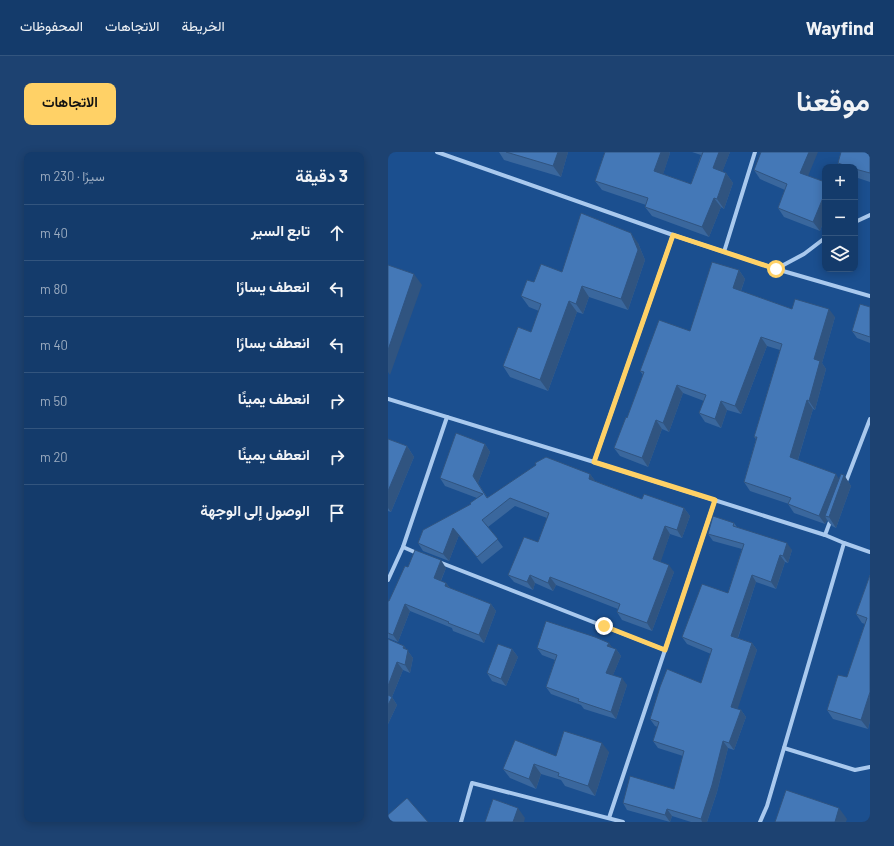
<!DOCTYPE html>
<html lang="ar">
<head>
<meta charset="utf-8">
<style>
  :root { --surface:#143b6b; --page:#1d4271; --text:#f1f3f6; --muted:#9dadc1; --line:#33557e; --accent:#ffd166 }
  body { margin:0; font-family:Barlow,Vazirmatn,sans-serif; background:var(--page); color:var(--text); direction:rtl }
  .controls { position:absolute; right:12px; top:12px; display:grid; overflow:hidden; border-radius:8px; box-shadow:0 2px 10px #0003 }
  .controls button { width:36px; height:36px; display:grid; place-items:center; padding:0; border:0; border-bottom:1px solid var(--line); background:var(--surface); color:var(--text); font:20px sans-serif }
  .stop { position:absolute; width:12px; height:12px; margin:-9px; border:3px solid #ffd166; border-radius:50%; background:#fff }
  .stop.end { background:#ffd166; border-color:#fff; box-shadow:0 1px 4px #0008 }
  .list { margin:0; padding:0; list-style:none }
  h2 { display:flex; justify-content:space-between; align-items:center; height:52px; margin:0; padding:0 16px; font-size:17px }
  h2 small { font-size:13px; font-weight:400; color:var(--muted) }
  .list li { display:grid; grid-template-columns:26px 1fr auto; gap:12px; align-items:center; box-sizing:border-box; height:56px; padding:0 16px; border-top:1px solid var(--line) }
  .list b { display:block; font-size:15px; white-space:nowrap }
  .list em { font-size:13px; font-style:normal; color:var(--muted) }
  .icon { flex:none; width:22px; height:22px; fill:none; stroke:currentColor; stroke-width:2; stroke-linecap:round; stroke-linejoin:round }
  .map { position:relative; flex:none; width:482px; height:670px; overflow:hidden; direction:ltr; border-radius:8px }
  header { display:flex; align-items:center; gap:24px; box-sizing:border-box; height:56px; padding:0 20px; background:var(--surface); border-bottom:1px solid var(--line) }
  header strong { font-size:19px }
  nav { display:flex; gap:22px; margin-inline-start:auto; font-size:14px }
  .intro { display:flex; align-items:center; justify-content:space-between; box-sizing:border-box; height:96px; padding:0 24px }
  h1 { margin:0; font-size:28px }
  .button { padding:10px 18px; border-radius:8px; background:var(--accent); color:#111; font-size:14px; font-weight:700 }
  main { display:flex; gap:24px; padding:0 24px }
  aside { flex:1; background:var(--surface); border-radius:8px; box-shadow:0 2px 10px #0003 }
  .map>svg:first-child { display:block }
</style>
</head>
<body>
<header>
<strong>Wayfind</strong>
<nav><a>الخريطة</a><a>الاتجاهات</a><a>المحفوظات</a></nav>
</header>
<div class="intro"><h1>موقعنا</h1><a class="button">الاتجاهات</a></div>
<main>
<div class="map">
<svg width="482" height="670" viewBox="0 0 482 670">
  <rect width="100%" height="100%" fill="#1b4f8f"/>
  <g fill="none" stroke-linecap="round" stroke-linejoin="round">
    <g stroke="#a9c9ee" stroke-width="4">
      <polyline points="49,0 285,83 388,117 416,102 437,86"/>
      <polyline points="467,70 482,63"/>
      <polyline points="336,100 367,0"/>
      <polyline points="388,117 482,144"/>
      <polyline points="0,247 206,310 437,383"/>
      <polyline points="206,310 285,83"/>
      <polyline points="457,332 482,267"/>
      <polyline points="456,391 482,400"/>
      <polyline points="15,395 31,402"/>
      <polyline points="51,410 277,498"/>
      <polyline points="0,428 15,395 59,265"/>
      <polyline points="396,596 467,618 482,615"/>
      <polyline points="221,666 327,348"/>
      <polyline points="73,670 84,631 235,670"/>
      <polyline points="372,670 379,654 456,391 437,383 443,367"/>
    </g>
  </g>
  <g fill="#3a679d">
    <polygon points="111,0 180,0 173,25 116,8"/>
    <polygon points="217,0 281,0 282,1 275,22 303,32 313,3 304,0 342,0 334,20 338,21 345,31 336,57 333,55 321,85 264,64 257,55 258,53 214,38 207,29"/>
    <polygon points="482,0 482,30 467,25 467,15 452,15 450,11"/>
    <polygon points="366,18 420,24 437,30 437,65 432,79 396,65 390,56 397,38 372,27"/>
    <polygon points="250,91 257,108 240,158 201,145 195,162 189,160 160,239 122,225 115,214 143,180 151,159 141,155 133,144 146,130"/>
    <polygon points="351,118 357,127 353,139 404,157 447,165 434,211 438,217 427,258 425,257 410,308 451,327 456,323 463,334 448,376 444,374 439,368 437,372 406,361 400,352 401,352 362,339 356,330 368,287 366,285 392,198 379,194 353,262 339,258 333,276 317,270 311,261 316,249 295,241 281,280 274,277 260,315 232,304 226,296 239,266 255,223 252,219 302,179"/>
    <polygon points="482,155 482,191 469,186 464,179"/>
    <polygon points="0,287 19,294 26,305 3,360 0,359"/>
    <polygon points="97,292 102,300 90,331 99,345 202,322 207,329 254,347 296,356 302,364 294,386 282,382 272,410 286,420 264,479 234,468 229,460 230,457 168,433 165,439 147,431 145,438 126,430 120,423 150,390 159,366 127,354 100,375 115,395 94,412 71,383 61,409 35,399 30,391 83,352 89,346 57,334 52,326"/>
    <polygon points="346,371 349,375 404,398 400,411 397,410 388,437 368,430 350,486 364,491 369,498 349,557 353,558 358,565 346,598 340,596 329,640 319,670 303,670 284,664 282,670 239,658 235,651 286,637 295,604 270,596 265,589 270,575 267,574 262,567 313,531 323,502 299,492 294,485 340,441 354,397 325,389 320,382"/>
    <polygon points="20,415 58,416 53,429 58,431 62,436 103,452 108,459 96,491 65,479 64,476 22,459 10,490 0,486 0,449 1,449"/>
    <polygon points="482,423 482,569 480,577 445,567 439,558 459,525 477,472 474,471 468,462"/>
    <polygon points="0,487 16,494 25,506 22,521 15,518 4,545 9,553 0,572"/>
    <polygon points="221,491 224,496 228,497 233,504 225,523 239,533 228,567 196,557 193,553 163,542 158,535 167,508 154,503 149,496"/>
    <polygon points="124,497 130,505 118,534 104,529 99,521"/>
    <polygon points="221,600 207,644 177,634 173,628 153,622 148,637 122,626 115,617 168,604"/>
  </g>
  <g fill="#305480">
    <polygon points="170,0 180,0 173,25 165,14"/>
    <polygon points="273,0 281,0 282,1 273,29 266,19"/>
    <polygon points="331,0 342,0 332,26 325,16"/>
    <polygon points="421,0 430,0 418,29 412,21"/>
    <polygon points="338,21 345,31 336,57 329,47"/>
    <polygon points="437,41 437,65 432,79 425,70"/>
    <polygon points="326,46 333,55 321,85 314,75"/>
    <polygon points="243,81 250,91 257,108 240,158 233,147"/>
    <polygon points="351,118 357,127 351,144 345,136"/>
    <polygon points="26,122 34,133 2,223 0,220 0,198"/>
    <polygon points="194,134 201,145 195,162 188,152"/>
    <polygon points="181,149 189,160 160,239 152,228"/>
    <polygon points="441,157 447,165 434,211 438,217 427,258 421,249 426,207"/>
    <polygon points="373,185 379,194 353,262 347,254"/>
    <polygon points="289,233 295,241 281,280 275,271"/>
    <polygon points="419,248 425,257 408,314 402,305"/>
    <polygon points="333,249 339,258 333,276 327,267"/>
    <polygon points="268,268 274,277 260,315 254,306"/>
    <polygon points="97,292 102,300 90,331 104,353 85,324"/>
    <polygon points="19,294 26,305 3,360 0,356 0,339"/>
    <polygon points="202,322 208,330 201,327"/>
    <polygon points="448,322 453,330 456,323 463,334 448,376 441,365 437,364 439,368 437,372 431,364"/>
    <polygon points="296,356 302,364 294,386 289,378"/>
    <polygon points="277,374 282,382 271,415 265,407"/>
    <polygon points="65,376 71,383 61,409 55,402"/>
    <polygon points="399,391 404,398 400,411 395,404"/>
    <polygon points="392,403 397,410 388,437 383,430"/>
    <polygon points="53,408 58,416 51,433 46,426"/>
    <polygon points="281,413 286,420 264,479 259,471"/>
    <polygon points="142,423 147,431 145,438 139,430"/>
    <polygon points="364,423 368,430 348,491 343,484"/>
    <polygon points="162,425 168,433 165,439 160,431"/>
    <polygon points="58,431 63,438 57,434"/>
    <polygon points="17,452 22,459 10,490 5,483"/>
    <polygon points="103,452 108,459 96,491 91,483"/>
    <polygon points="221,491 226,498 219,494"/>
    <polygon points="364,491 369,498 348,562 343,555"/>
    <polygon points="16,494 25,506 22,521 17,513 15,496"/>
    <polygon points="124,497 130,505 118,534 113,527"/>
    <polygon points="228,497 233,504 223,528 218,521"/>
    <polygon points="9,510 15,518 4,545 9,553 0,572 0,534"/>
    <polygon points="234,526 239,533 228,567 223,560"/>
    <polygon points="482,540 482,569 480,577 473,568"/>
    <polygon points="353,558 358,565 346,598 341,591"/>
    <polygon points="335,589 340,596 329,640 319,670 314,670 313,667"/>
    <polygon points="214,591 221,600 207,644 200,634"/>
    <polygon points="146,612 153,622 148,637 141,627"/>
    <polygon points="130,656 137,666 136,670 125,670"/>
    <polygon points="451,656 459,667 458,670 447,670"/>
    <polygon points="279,657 284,664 282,670 277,663"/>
  </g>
  <g fill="#4478b7" stroke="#305480">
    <polygon points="118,0 170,0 165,14"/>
    <polygon points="217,0 273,0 266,19 303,32 315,0 331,0 325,16 338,21 329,47 326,46 314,75 257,55 260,46 207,29"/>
    <polygon points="373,0 421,0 412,21 437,30 437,41 425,70 390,56 399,32 366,18"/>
    <polygon points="453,0 482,0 482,21 467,17 467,15 461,15 450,11"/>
    <polygon points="193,61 243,81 250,98 233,147 194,134 188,152 181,149 152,228 115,214 130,175 143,180 153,152 133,144 139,128 146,130 153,112 174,120"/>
    <polygon points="324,110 351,118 345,136 404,157 407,147 441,157 426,207 432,209 421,249 419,248 402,305 448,322 431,364 400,352 403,346 356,330 369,285 366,285 394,192 373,185 347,254 333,249 327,267 311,261 318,243 289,233 275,271 268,268 254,306 226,296 238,265 239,266 256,220 252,219 271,168 302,179"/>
    <polygon points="0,113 26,122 0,198"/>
    <polygon points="472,152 482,155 482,185 464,179"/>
    <polygon points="68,281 97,292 85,324 99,346 148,313 147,311 158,305 202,322 201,327 254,347 256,342 296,356 289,378 277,374 265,407 281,413 259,471 229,460 232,452 162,425 160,431 142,423 139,430 120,423 136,385 150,390 161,361 122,346 94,368 110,387 89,405 65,376 55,402 30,391 35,378 83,352 82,351 95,342 52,326"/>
    <polygon points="0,287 19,294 0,339"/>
    <polygon points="453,322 456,323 441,365 437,364"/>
    <polygon points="325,364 346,371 345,374 399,391 395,404 392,403 383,430 364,423 343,484 364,491 343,555 353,558 341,591 335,589 324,633 313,667 279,657 277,663 235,651 242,624 286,637 296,599 265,589 271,570 262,567 272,535 279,517 313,531 324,497 294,485 314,432 340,441 356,392 320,382"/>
    <polygon points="27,398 53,408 46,426 58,431 57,434 103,452 91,483 60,471 61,470 17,452 5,483 0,481 0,449 1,449 17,414 20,415"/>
    <polygon points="482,423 482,540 473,568 439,558 450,523 459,525 479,466 468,462"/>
    <polygon points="158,469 207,485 221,491 219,494 228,497 218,521 234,526 223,560 190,549 191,547 158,535 169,503 149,496"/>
    <polygon points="0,487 16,494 15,496 20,498 17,513 9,510 0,534"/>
    <polygon points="110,492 124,497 113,527 99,521"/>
    <polygon points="0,543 4,545 0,553"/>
    <polygon points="176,579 214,591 200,634 170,624 171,621 146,612 141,627 115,617 127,588 168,604"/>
    <polygon points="398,638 451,656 447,670 387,670"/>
    <polygon points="19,646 40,670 0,670 0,663"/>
    <polygon points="105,647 130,656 125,670 97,670"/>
  </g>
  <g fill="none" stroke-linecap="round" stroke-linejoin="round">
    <polyline stroke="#ffd166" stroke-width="5" points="216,474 277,498 327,348 206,310 285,83 388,117"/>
  </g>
</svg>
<div class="controls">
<button>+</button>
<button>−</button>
<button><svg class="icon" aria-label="layers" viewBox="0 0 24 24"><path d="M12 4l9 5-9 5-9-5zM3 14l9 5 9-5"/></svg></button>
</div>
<div class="stop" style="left:388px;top:117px"></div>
<div class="stop end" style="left:216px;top:474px"></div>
</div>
<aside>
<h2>3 دقيقة<small>سيرًا · 230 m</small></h2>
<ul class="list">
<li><svg class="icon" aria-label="ahead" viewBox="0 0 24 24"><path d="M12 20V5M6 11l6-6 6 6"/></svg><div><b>تابع السير</b></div><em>40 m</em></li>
<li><svg class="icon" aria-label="left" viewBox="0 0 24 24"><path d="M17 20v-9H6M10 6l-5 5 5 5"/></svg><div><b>انعطف يسارًا</b></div><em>80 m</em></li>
<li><svg class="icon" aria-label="left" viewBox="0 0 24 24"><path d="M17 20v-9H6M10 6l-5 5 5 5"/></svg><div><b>انعطف يسارًا</b></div><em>40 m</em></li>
<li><svg class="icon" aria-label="right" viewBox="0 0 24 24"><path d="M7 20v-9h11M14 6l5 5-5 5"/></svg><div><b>انعطف يمينًا</b></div><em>50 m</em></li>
<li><svg class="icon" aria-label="right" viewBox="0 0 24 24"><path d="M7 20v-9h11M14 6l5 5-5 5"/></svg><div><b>انعطف يمينًا</b></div><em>20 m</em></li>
<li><svg class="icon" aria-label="arrive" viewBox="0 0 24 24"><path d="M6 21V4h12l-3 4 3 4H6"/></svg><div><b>الوصول إلى الوجهة</b></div></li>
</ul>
</aside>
</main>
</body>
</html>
